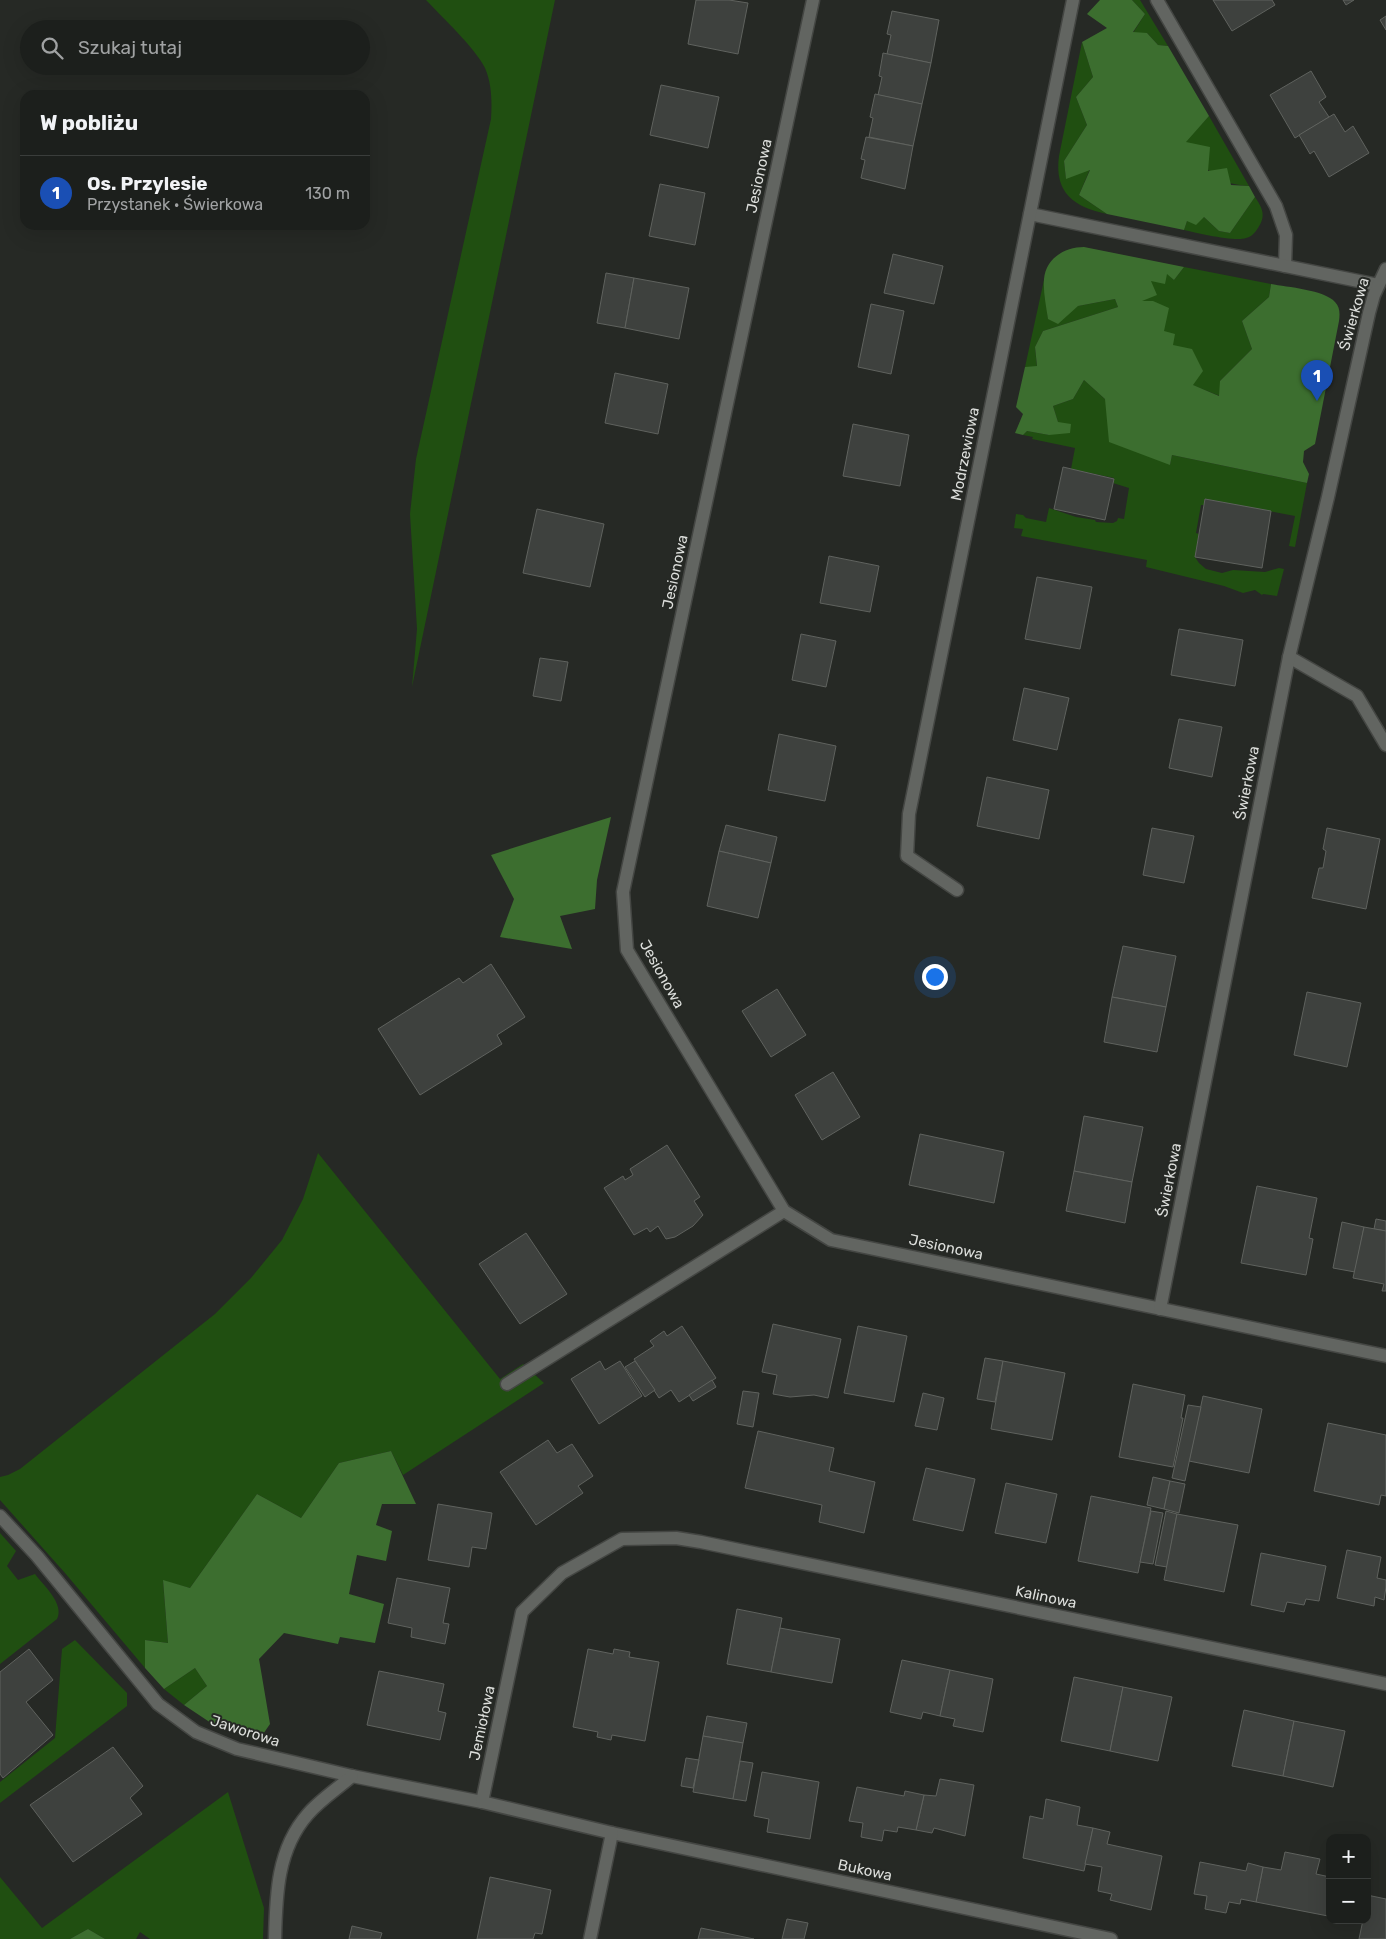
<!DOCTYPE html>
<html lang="pl">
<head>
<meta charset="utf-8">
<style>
  :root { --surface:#1c1f1c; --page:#292c29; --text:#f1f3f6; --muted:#a0a2a3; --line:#3a3d3b; --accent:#0b8043 }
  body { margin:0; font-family:Rubik,sans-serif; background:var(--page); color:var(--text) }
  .controls { position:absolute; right:15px; bottom:15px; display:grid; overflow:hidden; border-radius:10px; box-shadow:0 5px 20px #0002 }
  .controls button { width:45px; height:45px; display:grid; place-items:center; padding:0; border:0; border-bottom:1px solid var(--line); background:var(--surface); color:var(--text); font:25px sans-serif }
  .you { position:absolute; left:934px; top:976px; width:18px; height:18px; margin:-12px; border:4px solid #fff; border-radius:50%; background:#1a73e8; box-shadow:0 0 0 8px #1a73e833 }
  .badge { display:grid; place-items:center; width:32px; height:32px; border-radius:50%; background:var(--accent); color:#fff; font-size:16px; font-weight:700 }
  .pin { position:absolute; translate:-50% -41px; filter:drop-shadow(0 1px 2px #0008) }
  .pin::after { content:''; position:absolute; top:26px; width:18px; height:15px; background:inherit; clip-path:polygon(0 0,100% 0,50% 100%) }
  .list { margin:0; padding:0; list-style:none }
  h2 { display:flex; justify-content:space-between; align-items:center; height:65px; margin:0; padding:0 20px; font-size:21px }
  h2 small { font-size:16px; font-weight:400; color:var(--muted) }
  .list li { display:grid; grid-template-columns:32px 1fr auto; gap:15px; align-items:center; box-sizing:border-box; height:75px; padding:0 20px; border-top:1px solid var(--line) }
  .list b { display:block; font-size:19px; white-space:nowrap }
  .list p { margin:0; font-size:16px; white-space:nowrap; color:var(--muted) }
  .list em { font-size:16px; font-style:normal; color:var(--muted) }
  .icon { flex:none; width:28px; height:28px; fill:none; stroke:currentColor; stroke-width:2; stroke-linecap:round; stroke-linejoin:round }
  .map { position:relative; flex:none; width:1386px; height:1939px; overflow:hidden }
  .search { position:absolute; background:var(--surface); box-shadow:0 5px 20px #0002; left:20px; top:20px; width:350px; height:55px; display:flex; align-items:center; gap:12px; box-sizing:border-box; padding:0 18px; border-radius:28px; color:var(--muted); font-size:19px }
  .panel { position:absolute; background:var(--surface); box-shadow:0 5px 20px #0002; left:20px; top:90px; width:350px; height:140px; border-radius:15px }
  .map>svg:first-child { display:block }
</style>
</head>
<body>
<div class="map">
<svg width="1386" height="1939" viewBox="0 0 1386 1939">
  <rect width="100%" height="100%" fill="#262925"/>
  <g fill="#204f11">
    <path d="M426 0H555L412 687 417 629 410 514 416 459 491 119C492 103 492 84 485 68 476 49 442 17 426 0Z"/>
    <polygon points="1132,0 1140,0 1168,46 1158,45 1147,33 1133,33 1145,14"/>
    <path d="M1082 42 1093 77 1076 97 1087 125 1064 161 1066 178 1090 169 1079 195 1107 214C1074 207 1054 193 1059 156Z"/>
    <path d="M1209 116 1249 186C1214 184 1206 168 1185 142Z"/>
    <path d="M1255 197C1263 209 1266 216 1258 228 1255 233 1251 237 1246 238 1235 242 1197 233 1184 230L1187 221 1204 217 1219 231 1230 233Z"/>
    <polygon points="1184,267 1271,284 1269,297 1242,321 1252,349 1220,381 1220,396 1192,385 1172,345 1140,302 1151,281 1167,273 1174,280"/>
    <polygon points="1044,280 1048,319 1078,306 1115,299 1118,307 1043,331 1035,347 1037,367 1025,367"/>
    <polygon points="1084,380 1105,399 1170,465 1172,455 1307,483 1295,547 1289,546 1295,516 1205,499 1204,505 1201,505 1196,533 1199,534 1195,557 1199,563 1206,569 1222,573 1233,570 1265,572 1279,568 1284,569 1277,596 1263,594 1262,595 1255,590 1243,593 1224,586 1146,567 1147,560 1021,536 1023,529 1014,528 1016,514 1023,515 1026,518 1046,522 1049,508 1076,517 1095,520 1096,522 1113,523 1117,521 1118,518 1124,519 1129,488 1113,483 1114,478 1071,469 1075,448 1032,439 1033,437 1023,435 1027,431 1049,435 1058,422 1053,406 1073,399"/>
    <polygon points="318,1153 500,1379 523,1364 544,1383 403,1475 391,1451 339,1463 301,1518 257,1494 190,1588 163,1581 168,1643 145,1640 145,1668 65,1573 0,1500 0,1477 8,1475 20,1469 215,1314 251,1278 282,1240 303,1199"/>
    <path d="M0 1533 16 1551 7 1566 18 1580 35 1574C43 1585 65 1604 57 1619L0 1664Z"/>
    <polygon points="75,1640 127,1693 127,1706 0,1803 0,1782 55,1738 62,1649"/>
    <polygon points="195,1668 207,1686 184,1705 164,1689"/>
    <polygon points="228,1792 264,1908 263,1939 150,1939 140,1932 136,1939 105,1939 88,1929 70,1939 0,1939 0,1877 42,1928"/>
  </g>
  <g fill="#3c6e2f">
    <polygon points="1100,0 1132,0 1145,14 1133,32 1147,33 1158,45 1168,46 1209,116 1186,142 1210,147 1208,171 1227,168 1231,185 1249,186 1255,197 1230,233 1219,231 1204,217 1196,225 1187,221 1184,230 1107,214 1079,195 1090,170 1066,179 1064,161 1087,125 1076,97 1093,77 1082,42 1107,28 1087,14"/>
    <path d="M1084 247 1184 267 1174 280 1167 274 1165 284 1151 281 1157 295 1142 301H1153L1169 308 1164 331 1175 334 1173 345 1192 349 1203 371 1193 385 1219 396 1220 381 1252 349 1242 321 1269 297 1271 284C1287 287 1325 290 1335 302 1340 307 1340 314 1339 321L1315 444 1304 451 1303 462 1309 474 1307 483 1172 455 1170 465 1109 442 1105 399 1084 380 1073 399 1053 406 1058 422 1071 424 1070 433 1049 435 1027 431 1023 435 1015 433 1023 414 1016 407 1025 367 1037 366 1035 347 1043 331 1118 307 1115 299 1078 306 1058 324 1048 319C1046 306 1043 291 1044 279 1046 258 1065 247 1084 247Z"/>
    <polygon points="611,817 597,880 595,909 560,916 572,949 500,937 514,899 491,855"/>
    <polygon points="391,1451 416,1504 382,1504 376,1525 392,1531 386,1561 357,1555 349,1594 384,1604 375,1643 340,1637 338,1644 284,1633 259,1659 270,1724 259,1740 211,1723 184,1705 207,1686 195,1668 164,1689 145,1668 145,1640 168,1643 163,1580 190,1588 257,1494 301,1518 339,1463"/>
    <polygon points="88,1929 105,1939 70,1939"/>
  </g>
  <g fill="#3e413e" stroke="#5f625e">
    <polygon points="696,0 729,0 748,3 738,54 688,44"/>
    <polygon points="1213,0 1272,0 1275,5 1232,31"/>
    <polygon points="1343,0 1354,0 1346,5"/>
    <polygon points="892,11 939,20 931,63 887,54 891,35 887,34"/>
    <polygon points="1386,16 1386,30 1380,20"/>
    <polygon points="883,53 931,63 922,104 878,95 882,77 879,76"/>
    <polygon points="1311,71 1326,97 1319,102 1329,117 1295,138 1270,95"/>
    <polygon points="661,85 719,97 708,148 650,135"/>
    <polygon points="875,94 922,104 913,146 869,137 873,118 870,117"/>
    <polygon points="1334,114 1345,132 1353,126 1369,153 1329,177 1314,151 1310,154 1299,135"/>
    <polygon points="866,137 913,146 905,189 861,178 865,160 861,159"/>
    <polygon points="660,184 705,193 695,245 649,236"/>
    <polygon points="893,254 943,266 934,304 884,293"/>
    <polygon points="606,273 634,278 625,328 597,323"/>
    <polygon points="634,278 689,288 679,339 625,328"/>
    <polygon points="871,304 904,311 891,374 858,367"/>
    <polygon points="615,373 668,384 658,434 605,423"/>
    <polygon points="853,424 909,435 900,486 843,476"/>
    <polygon points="1063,467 1114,479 1105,520 1054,509"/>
    <polygon points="1205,499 1271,511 1262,568 1195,557"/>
    <polygon points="537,509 604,524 590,587 523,573"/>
    <polygon points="829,556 879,566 870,612 820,603"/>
    <polygon points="1037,577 1092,587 1080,649 1025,639"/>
    <polygon points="1179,629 1243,640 1235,686 1171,675"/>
    <polygon points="801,634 836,641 826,687 792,680"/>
    <polygon points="540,658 568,662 561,701 533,696"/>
    <polygon points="1024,688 1069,698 1057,750 1013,740"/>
    <polygon points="1179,719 1222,727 1212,777 1169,768"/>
    <polygon points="779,734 836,746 825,801 768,790"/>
    <polygon points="987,777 1049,790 1039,839 977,826"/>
    <polygon points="726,825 777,837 771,863 719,851"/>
    <polygon points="1152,828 1194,836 1184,883 1143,875"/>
    <polygon points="1327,828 1380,839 1366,909 1312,898 1319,868 1323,868 1326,851 1323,849"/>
    <polygon points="719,851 771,863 758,918 707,906"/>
    <polygon points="1123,946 1176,956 1166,1007 1112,997"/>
    <polygon points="491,964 525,1017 497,1035 502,1044 420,1095 378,1029 459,978 463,983"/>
    <polygon points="777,989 806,1035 771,1057 742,1011"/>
    <polygon points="1307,992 1361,1003 1347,1067 1294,1055"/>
    <polygon points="1112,997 1166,1007 1157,1052 1104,1042"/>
    <polygon points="833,1072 860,1117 822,1140 795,1095"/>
    <polygon points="1084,1116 1143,1127 1132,1182 1074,1171"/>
    <polygon points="920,1134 1004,1152 994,1203 909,1185"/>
    <polygon points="667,1145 700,1197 694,1201 703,1215 693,1226 675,1237 666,1239 658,1226 650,1232 647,1228 634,1235 604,1188 623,1176 625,1180 633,1175 630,1169"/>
    <polygon points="1074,1171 1132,1182 1125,1223 1066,1211"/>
    <polygon points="1257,1186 1317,1198 1309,1238 1313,1239 1306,1275 1241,1263"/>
    <polygon points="1376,1219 1386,1221 1386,1231 1374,1229"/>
    <polygon points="1342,1222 1364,1227 1355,1272 1333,1268"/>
    <polygon points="1364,1227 1386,1231 1386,1291 1382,1291 1384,1284 1353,1278"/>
    <polygon points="526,1233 567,1294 520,1324 479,1264"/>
    <polygon points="773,1324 841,1339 828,1398 814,1395 790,1397 773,1394 777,1375 762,1372"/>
    <polygon points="682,1326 716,1378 679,1402 671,1390 659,1398 634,1359 654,1346 650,1341 664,1331 667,1336"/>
    <polygon points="858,1326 907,1336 894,1402 844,1393"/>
    <polygon points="985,1358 1003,1361 995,1402 977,1399"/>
    <polygon points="600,1361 605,1370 620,1361 642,1396 599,1424 571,1379"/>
    <polygon points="635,1361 655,1390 645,1397 625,1367"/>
    <polygon points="1003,1361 1065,1373 1052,1440 991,1429"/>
    <polygon points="712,1380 716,1387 693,1401 689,1395"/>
    <polygon points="1133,1384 1185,1395 1181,1418 1183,1418 1173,1467 1119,1457"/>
    <polygon points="743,1391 759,1393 753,1427 737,1424"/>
    <polygon points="923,1393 944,1398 937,1430 915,1426"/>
    <polygon points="1203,1396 1262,1409 1249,1473 1189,1461"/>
    <polygon points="1188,1405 1201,1407 1185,1481 1172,1478"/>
    <polygon points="1328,1423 1386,1435 1386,1496 1381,1495 1379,1505 1314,1491"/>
    <polygon points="758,1431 834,1448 829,1471 875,1482 864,1533 819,1522 822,1505 745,1488"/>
    <polygon points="548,1440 557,1453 572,1444 593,1476 578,1486 583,1493 536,1525 500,1472"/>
    <polygon points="926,1468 975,1479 963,1531 913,1520"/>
    <polygon points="1153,1477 1170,1481 1164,1509 1147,1505"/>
    <polygon points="1170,1481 1185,1484 1179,1513 1164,1509"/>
    <polygon points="1006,1483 1057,1494 1046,1543 995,1533"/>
    <polygon points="1091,1496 1151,1508 1138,1573 1078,1561"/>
    <polygon points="438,1504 492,1513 486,1549 472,1547 469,1567 428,1560"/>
    <polygon points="1151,1511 1163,1513 1153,1564 1140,1562"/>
    <polygon points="1166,1511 1177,1514 1167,1567 1155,1565"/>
    <polygon points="1177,1514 1238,1525 1224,1592 1164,1580"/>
    <polygon points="1347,1550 1381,1557 1377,1578 1386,1580 1386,1587 1384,1600 1375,1597 1374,1606 1337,1598"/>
    <polygon points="1261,1553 1326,1566 1319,1601 1306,1599 1304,1605 1287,1602 1284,1612 1251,1605"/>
    <polygon points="397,1578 450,1588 443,1623 449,1624 445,1644 411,1637 412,1628 388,1623"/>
    <polygon points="737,1609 782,1618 771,1672 727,1664"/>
    <polygon points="780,1628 840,1639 832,1683 771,1672"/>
    <polygon points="29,1649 53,1680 26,1702 53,1735 3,1778 0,1774 0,1672"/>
    <polygon points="588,1649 613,1654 614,1649 630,1652 629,1657 659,1662 645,1741 612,1735 611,1740 597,1737 598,1732 573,1727"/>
    <polygon points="902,1660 950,1670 940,1716 923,1712 921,1719 890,1712"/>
    <polygon points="950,1670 993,1679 983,1732 953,1726 955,1719 940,1716"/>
    <polygon points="379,1671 444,1684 438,1711 446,1713 440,1740 367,1725"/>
    <polygon points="1074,1677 1123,1687 1110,1751 1061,1741"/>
    <polygon points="1123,1687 1172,1697 1158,1761 1110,1751"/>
    <polygon points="1244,1710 1294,1721 1283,1776 1232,1766"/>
    <polygon points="707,1716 747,1723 743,1743 703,1736"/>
    <polygon points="1294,1721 1345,1731 1333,1787 1283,1776"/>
    <polygon points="703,1736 743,1743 733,1799 693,1792"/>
    <polygon points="113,1747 143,1786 130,1798 142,1814 73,1862 30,1805"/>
    <polygon points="686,1758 699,1760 693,1788 681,1786"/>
    <polygon points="740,1761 753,1763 746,1801 733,1799"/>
    <polygon points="762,1772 819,1782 810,1839 767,1832 769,1819 754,1816"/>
    <polygon points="940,1779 974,1785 965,1836 934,1828 932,1833 916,1830 924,1795 936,1796"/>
    <polygon points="857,1787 904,1796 905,1791 924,1795 916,1830 898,1827 897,1832 884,1830 882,1841 861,1837 863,1823 849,1821"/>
    <polygon points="1046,1799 1080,1807 1077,1825 1093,1828 1084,1871 1023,1858 1030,1816 1043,1819"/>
    <polygon points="1093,1828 1110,1832 1107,1844 1162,1856 1151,1910 1110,1900 1112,1894 1098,1891 1102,1867 1085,1864"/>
    <polygon points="1285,1852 1320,1859 1316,1874 1330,1877 1330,1906 1328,1916 1256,1902 1263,1867 1281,1870"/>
    <polygon points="1200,1862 1246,1871 1248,1863 1263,1867 1256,1902 1241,1899 1240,1904 1229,1902 1226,1913 1205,1909 1207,1896 1194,1894"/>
    <polygon points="490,1877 551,1890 542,1934 535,1933 533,1939 477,1939"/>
    <polygon points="1367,1895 1386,1899 1386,1939 1359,1939 1363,1920 1367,1920"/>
    <polygon points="787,1919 808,1923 804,1939 782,1939"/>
    <polygon points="352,1926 382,1933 380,1939 349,1939"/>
    <polygon points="701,1928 754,1939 698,1939"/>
  </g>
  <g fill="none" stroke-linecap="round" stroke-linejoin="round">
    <defs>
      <polyline id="lane" points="507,1384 784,1211"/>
      <g id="street">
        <polyline points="813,0 623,892 627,950 784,1211 831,1240 1386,1356"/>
        <polyline points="1157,0 1276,206 1286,235 1285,266"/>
        <polyline points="1030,214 1378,285"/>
        <polyline points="1289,657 1357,696 1386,745"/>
        <polyline points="957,890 907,856 909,814 1073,0"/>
        <polyline points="1160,1309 1289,657 1328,497 1369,313 1374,295 1386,269"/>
        <polyline points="0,1516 37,1556 158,1704 196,1732 237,1749 352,1776 482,1802"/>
        <polyline points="612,1833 1111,1939"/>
        <path d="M275 1939C276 1895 277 1849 308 1814 320 1800 337 1789 352 1776"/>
        <polyline points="590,1939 612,1833 482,1802 522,1612 562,1573 622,1539 676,1538 701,1542 1386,1684"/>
      </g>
    </defs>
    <use href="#lane" stroke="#444643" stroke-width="15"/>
    <use href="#street" stroke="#444643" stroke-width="15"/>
    <use href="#lane" stroke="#626561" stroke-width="12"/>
    <use href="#street" stroke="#626561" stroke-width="12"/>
  </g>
  <g text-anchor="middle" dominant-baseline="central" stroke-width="4" stroke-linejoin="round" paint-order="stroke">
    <g font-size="15" fill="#dcdedb" stroke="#262925">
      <text transform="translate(759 176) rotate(-78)">Jesionowa</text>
      <text transform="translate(1354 314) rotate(-74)">Świerkowa</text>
      <text transform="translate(965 454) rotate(-79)">Modrzewiowa</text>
      <text transform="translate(675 572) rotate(-78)">Jesionowa</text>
      <text transform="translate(1247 783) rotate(-79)">Świerkowa</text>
      <text transform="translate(662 974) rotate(61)">Jesionowa</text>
      <text transform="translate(1169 1180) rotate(-79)">Świerkowa</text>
      <text transform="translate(946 1247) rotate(12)">Jesionowa</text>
      <text transform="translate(1046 1597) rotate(12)">Kalinowa</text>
      <text transform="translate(482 1723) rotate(-78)">Jemiołowa</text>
      <text transform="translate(245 1731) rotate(18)">Jaworowa</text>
      <text transform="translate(865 1870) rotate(12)">Bukowa</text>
    </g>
  </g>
</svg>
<div class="controls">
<button>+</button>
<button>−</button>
</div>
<div class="you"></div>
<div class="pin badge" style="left:1317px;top:401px;background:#1a4fb4">1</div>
<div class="search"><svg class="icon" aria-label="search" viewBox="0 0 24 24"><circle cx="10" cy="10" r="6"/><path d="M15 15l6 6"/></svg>Szukaj tutaj</div>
<section class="panel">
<h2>W pobliżu<small></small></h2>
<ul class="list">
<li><span class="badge" style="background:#1a4fb4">1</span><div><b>Os. Przylesie</b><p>Przystanek · Świerkowa</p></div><em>130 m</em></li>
</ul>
</section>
</div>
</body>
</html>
